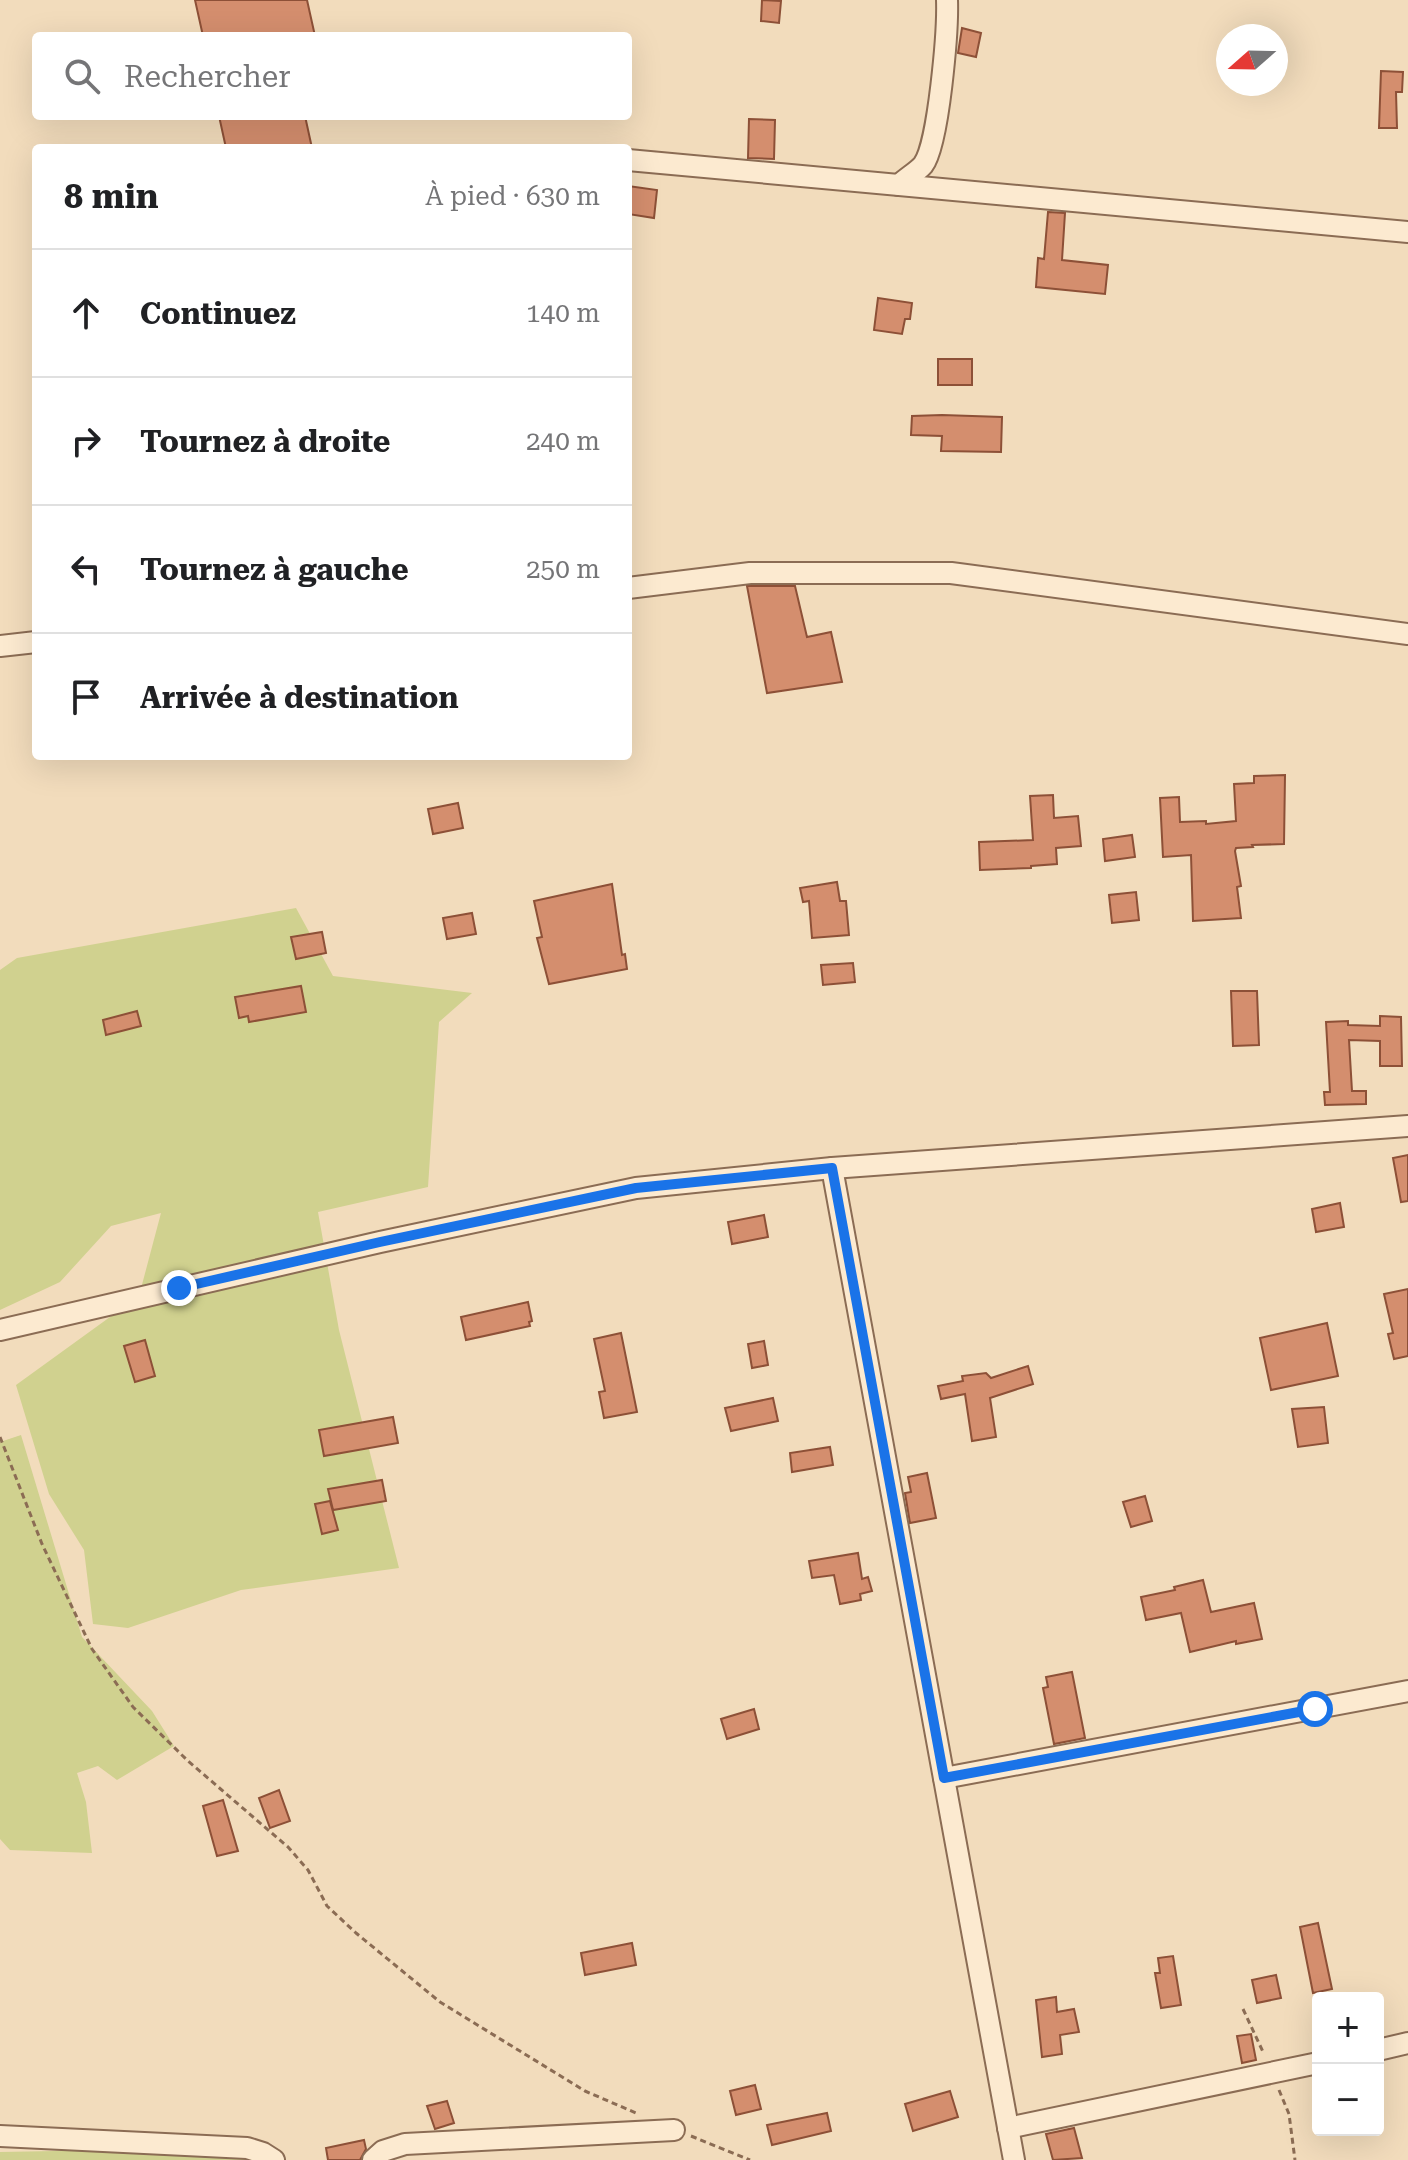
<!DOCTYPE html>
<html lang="fr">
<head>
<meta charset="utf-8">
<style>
  :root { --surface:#fff; --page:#f6f6f6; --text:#202124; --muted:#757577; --line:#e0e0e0 }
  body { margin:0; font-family:"Roboto Serif",serif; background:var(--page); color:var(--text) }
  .controls { position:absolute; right:24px; bottom:24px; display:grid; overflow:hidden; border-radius:8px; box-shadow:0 8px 32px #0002 }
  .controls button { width:72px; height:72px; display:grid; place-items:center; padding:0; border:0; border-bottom:2px solid var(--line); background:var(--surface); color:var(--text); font:40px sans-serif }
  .compass { position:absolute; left:1216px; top:24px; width:72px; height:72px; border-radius:50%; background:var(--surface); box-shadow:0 8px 32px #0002; rotate:250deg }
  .stop { position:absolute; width:24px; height:24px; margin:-18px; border:6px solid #1a73e8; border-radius:50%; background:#fff }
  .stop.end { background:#1a73e8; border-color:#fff; box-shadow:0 2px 8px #0008 }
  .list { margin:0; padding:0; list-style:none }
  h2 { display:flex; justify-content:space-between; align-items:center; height:104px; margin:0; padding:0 32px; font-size:34px }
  h2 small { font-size:26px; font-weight:400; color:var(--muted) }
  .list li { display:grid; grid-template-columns:52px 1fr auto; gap:24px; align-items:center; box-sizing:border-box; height:128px; padding:0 32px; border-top:2px solid var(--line) }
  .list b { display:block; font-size:30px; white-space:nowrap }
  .list em { font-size:26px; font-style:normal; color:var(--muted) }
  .icon { flex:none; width:44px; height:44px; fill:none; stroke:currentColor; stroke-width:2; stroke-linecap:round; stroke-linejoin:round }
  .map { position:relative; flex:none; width:1408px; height:2160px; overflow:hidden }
  .search { position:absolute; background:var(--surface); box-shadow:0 8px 32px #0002; left:32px; top:32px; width:600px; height:88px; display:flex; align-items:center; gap:20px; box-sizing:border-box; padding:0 28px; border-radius:8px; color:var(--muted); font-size:30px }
  .panel { position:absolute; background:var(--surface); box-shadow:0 8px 32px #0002; left:32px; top:144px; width:600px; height:616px; border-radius:8px }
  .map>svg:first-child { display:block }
</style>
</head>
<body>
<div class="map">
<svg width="1408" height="2160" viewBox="0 0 1408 2160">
  <rect width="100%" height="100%" fill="#f2dcbc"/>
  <g fill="#d0d18f">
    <polygon points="296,908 333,976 472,993 439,1022 428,1187 318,1212 339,1330 399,1568 241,1590 128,1628 93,1624 84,1550 49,1494 16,1385 139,1296 161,1213 111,1226 60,1282 0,1310 0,970 17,958"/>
    <polygon points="21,1435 82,1637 152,1711 174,1746 117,1780 98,1766 77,1773 86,1802 92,1853 10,1850 0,1839 0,1442"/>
    <polygon points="251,2141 254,2160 0,2160 0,2152 110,2150"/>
  </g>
  <g fill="#d48e6e" stroke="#8d5037" stroke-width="2">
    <polygon points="195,0 307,0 315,36 203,36"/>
    <polygon points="762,0 781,1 779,23 761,21"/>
    <polygon points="962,28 981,33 976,57 958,53"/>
    <polygon points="1381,71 1403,72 1402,92 1396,92 1397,128 1379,128"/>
    <polygon points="219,116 305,116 312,148 226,148"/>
    <polygon points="749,119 775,120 774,159 748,158"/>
    <polygon points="628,186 657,190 654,218 628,214"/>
    <polygon points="1048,212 1065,213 1062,260 1108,265 1105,294 1036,287 1038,258 1044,259"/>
    <polygon points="878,298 912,303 910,319 905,319 902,334 874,330"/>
    <rect x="938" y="359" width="34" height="26"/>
    <polygon points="942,415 1002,417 1001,452 941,451 942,436 911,435 912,416"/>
    <polygon points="747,586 795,586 807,637 831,632 842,682 767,693"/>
    <polygon points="1285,775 1284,844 1252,845 1253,847 1236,848 1235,851 1241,886 1237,887 1241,918 1193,921 1191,855 1163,857 1160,798 1179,797 1180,822 1206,821 1206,824 1236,821 1234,784 1254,783 1254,776"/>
    <polygon points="1053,795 1054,818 1078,816 1081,846 1056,848 1057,864 1031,866 1031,868 980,870 979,842 1033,840 1030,796"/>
    <polygon points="458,803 463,828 433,834 428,809"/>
    <polygon points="1132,835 1135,857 1105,861 1103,839"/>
    <polygon points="837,882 840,901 846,901 849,935 812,938 809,901 803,902 800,888"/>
    <polygon points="612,884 622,955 625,954 627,969 549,984 537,938 542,937 534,901"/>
    <polygon points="1136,892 1139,920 1112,923 1109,895"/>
    <polygon points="472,913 476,934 447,939 443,918"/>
    <polygon points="322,932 326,953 296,959 291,937"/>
    <polygon points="853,963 855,982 823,985 821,965"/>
    <polygon points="301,986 306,1012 249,1022 248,1016 239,1018 235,997"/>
    <polygon points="1231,991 1257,991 1259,1045 1233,1046"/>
    <polygon points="137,1011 141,1026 106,1035 103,1020"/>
    <polygon points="1380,1016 1401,1017 1402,1066 1380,1066 1380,1041 1349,1040 1352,1091 1366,1091 1366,1104 1325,1105 1324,1092 1330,1092 1326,1022 1348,1021 1348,1025 1380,1026"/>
    <polygon points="1408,1155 1408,1201 1401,1202 1393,1158"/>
    <polygon points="1340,1203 1344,1227 1316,1232 1312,1209"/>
    <polygon points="764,1215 768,1237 732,1244 728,1222"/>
    <polygon points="1408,1289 1408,1356 1394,1359 1388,1334 1393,1333 1384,1294"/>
    <polygon points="528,1302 532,1321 529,1322 530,1326 466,1340 461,1317"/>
    <polygon points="1327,1323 1338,1376 1271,1390 1260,1338"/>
    <polygon points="621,1333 637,1412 604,1418 599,1392 605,1391 594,1339"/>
    <polygon points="145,1340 155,1376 135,1382 124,1346"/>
    <polygon points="764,1341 768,1365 752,1368 748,1344"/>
    <polygon points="1028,1366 1033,1384 990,1398 996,1437 972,1441 965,1394 941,1399 938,1386 963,1381 962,1376 986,1373 991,1378"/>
    <polygon points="773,1398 778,1421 731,1431 725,1408"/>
    <polygon points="1324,1407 1328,1443 1298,1447 1292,1409"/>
    <polygon points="393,1417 398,1443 324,1456 319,1430"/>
    <polygon points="830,1447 833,1465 792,1472 790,1453"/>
    <polygon points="927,1473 936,1518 910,1523 905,1493 911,1492 908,1477"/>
    <polygon points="382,1480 386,1501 333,1510 328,1489"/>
    <polygon points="1145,1496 1152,1521 1131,1527 1123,1502"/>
    <polygon points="330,1501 338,1530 322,1534 315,1504"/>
    <polygon points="858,1553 862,1579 868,1577 872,1591 860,1594 861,1600 840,1604 834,1575 812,1578 809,1561"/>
    <polygon points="1203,1580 1211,1612 1254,1603 1262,1639 1236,1644 1236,1641 1190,1652 1181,1613 1146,1620 1141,1597 1175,1590 1174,1587"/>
    <polygon points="1072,1672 1085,1738 1054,1744 1043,1688 1048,1687 1046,1677"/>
    <polygon points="754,1709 759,1729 727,1739 721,1719"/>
    <polygon points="279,1790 290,1821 270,1828 259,1798"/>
    <polygon points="223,1800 238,1851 217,1856 203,1806"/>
    <polygon points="1318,1923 1332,1989 1313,1993 1300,1927"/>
    <polygon points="632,1943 636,1965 585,1975 581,1953"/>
    <polygon points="1173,1956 1181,2005 1161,2008 1155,1973 1160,1973 1158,1958"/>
    <polygon points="1276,1975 1281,1998 1257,2003 1252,1980"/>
    <polygon points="1056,1997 1057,2012 1074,2009 1079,2032 1060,2035 1062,2054 1042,2057 1036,2000"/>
    <polygon points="1251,2034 1256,2060 1242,2063 1237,2036"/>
    <polygon points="755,2085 761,2109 736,2115 730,2091"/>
    <polygon points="950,2091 958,2117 913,2131 905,2104"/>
    <polygon points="447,2101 454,2123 435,2129 427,2106"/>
    <polygon points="827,2113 831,2131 772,2145 767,2125"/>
    <polygon points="1074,2128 1082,2158 1053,2160 1046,2134"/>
    <polygon points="364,2140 366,2149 360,2160 328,2160 326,2148"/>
  </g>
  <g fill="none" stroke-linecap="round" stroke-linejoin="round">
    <defs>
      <g id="minor">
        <polyline points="628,160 1408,232"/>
        <path d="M899 185C906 178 917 172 923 165 939 144 948 29 947 0"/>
        <polyline points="628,588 750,573 951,573 1408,634"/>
        <polyline points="0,646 36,642"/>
        <polyline points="832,1168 1014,2160"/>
        <polyline points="0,1330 380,1242 636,1188 832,1168 1408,1126"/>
        <polyline points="944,1778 1408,1691"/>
        <polyline points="1378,2050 1408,2043"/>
        <polyline points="1008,2128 1318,2063"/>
        <polyline points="0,2136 247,2148 263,2153 274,2160"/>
        <polyline points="373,2160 383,2151 405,2144 674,2130"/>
      </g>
    </defs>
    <use href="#minor" stroke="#8b6c54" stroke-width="24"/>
    <g stroke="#8b6c54" stroke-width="3" stroke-dasharray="6 4" stroke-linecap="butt">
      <polyline points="0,1437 42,1544 92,1649 133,1707 188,1761 288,1847 308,1870 327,1906 356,1933 440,2002 585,2091 636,2113"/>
      <polyline points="1243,2009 1264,2054"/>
      <polyline points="1279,2090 1289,2114 1295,2160"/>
      <polyline points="691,2136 750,2160"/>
    </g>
    <use href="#minor" stroke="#fcead0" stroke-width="20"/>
  </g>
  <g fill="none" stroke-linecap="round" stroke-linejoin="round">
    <polyline stroke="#1a73e8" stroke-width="10" points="179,1288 380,1242 636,1188 832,1168 944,1778 1315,1709"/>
  </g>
</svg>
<div class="controls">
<button>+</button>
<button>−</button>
</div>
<svg class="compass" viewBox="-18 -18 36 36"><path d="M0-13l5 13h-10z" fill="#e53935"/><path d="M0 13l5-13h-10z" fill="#757577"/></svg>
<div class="stop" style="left:1315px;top:1709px"></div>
<div class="stop end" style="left:179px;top:1288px"></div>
<div class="search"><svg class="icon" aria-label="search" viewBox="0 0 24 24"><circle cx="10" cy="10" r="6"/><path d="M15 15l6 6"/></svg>Rechercher</div>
<section class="panel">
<h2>8 min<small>À pied · 630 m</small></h2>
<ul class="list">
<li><svg class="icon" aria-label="ahead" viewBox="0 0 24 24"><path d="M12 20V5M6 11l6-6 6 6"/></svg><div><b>Continuez</b></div><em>140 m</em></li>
<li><svg class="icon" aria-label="right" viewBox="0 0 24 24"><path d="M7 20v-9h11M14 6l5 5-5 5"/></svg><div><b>Tournez à droite</b></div><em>240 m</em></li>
<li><svg class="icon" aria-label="left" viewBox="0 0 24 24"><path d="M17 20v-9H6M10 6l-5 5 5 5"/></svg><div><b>Tournez à gauche</b></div><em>250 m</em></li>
<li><svg class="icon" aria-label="arrive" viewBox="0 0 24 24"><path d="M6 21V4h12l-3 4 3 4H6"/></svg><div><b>Arrivée à destination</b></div></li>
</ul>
</section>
</div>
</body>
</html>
